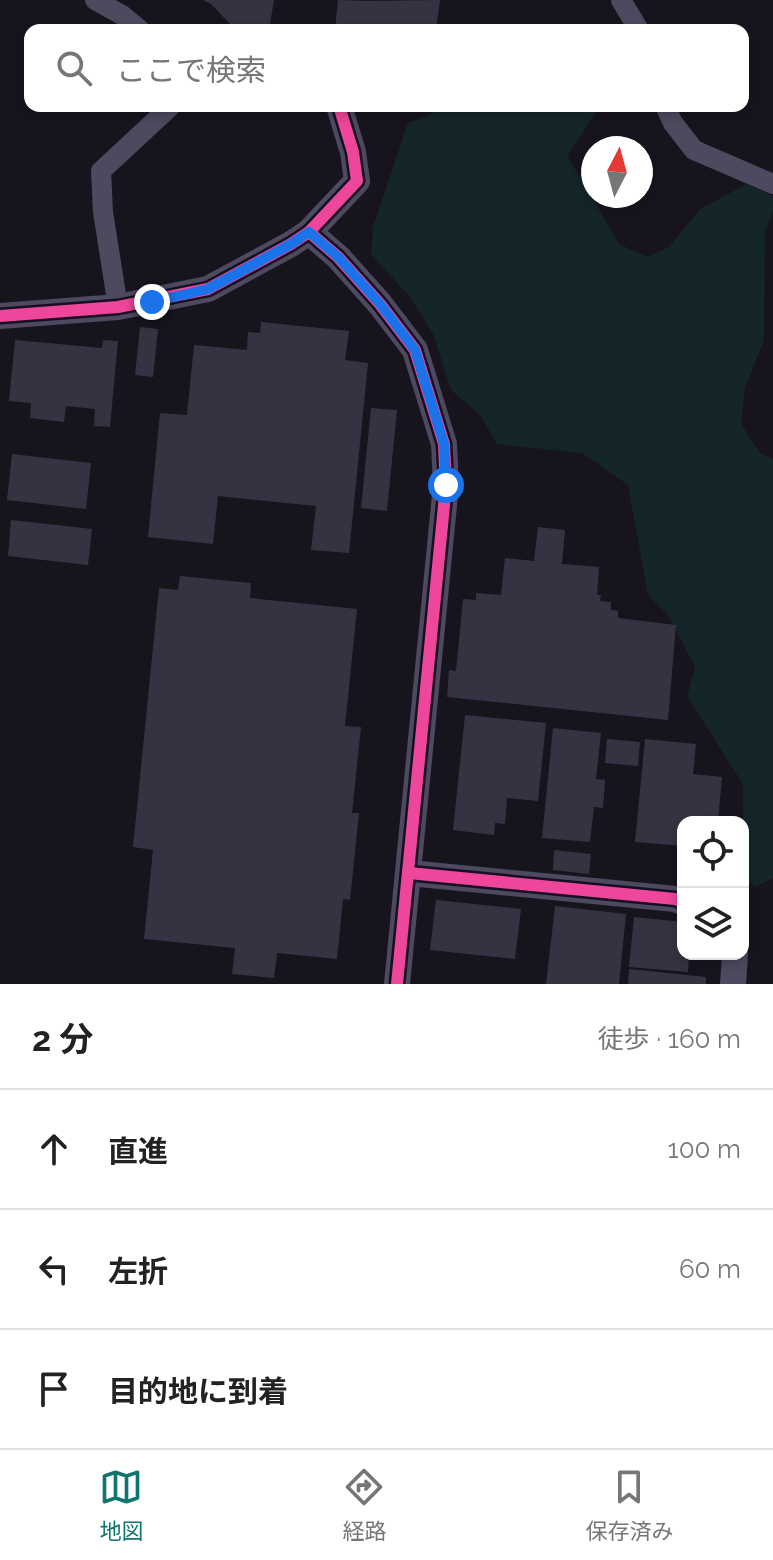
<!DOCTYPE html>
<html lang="ja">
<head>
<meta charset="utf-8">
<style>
  :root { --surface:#fff; --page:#f6f6f6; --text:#222; --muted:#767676; --line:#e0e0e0; --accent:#0f766e }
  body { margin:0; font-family:Raleway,"Noto Sans JP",sans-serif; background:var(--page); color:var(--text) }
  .controls { position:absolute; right:24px; bottom:24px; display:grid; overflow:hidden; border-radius:16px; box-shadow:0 4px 12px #0003 }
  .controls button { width:72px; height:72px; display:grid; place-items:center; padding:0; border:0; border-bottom:2px solid var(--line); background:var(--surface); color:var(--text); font:40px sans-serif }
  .compass { position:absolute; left:581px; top:136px; width:72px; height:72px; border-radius:50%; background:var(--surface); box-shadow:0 4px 12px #0003; rotate:6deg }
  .stop { position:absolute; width:24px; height:24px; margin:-18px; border:6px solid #1a73e8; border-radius:50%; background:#fff }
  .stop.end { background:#1a73e8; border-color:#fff; box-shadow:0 2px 8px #0008 }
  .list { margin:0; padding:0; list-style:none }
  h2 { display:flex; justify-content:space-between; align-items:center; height:104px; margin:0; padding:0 32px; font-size:34px }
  h2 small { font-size:26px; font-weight:400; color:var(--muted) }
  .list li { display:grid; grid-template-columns:52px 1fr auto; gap:24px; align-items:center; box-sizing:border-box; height:120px; padding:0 32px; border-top:2px solid var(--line) }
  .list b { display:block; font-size:30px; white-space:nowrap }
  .list em { font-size:26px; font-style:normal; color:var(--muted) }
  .icon { flex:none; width:44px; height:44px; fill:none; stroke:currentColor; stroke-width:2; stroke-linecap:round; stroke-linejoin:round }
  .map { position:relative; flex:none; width:773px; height:984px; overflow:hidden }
  .search { position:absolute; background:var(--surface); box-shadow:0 4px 12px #0003; left:24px; right:24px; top:24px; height:88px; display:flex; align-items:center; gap:20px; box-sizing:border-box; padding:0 28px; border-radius:16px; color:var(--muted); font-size:30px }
  .sheet { height:464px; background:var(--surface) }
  nav { display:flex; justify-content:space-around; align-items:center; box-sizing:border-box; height:112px; border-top:2px solid var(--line); background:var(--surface); font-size:22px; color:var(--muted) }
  nav a { display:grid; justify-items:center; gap:4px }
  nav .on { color:var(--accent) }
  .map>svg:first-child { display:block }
</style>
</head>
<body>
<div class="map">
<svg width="773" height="984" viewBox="0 0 773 984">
  <rect width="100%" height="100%" fill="#17141e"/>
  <polygon fill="#14262a" points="443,106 600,106 567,157 582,179 619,244 647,257 669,247 700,209 747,184 773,196 773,211 765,231 764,340 745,387 741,424 760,453 773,459 773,878 756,887 743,879 743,784 687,696 695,667 669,616 648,595 628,485 582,453 497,444 480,415 451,390 433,334 410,297 371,254 373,227 408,123 431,114"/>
  <g fill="#373241">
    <polygon points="203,0 274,0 269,30 230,24 211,4"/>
    <polygon points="338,0 366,1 440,0 436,30 335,30"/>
    <polygon points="261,322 349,331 345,360 368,363 349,553 311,550 316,506 218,496 213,544 148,537 160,413 187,415 194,345 247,350 248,332 260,333"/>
    <polygon points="140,327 158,329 153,377 135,375"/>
    <polygon points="15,340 102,348 103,340 118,341 110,427 94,426 95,409 66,406 64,422 30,418 31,403 9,401"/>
    <polygon points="371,408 397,410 387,511 361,508"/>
    <polygon points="12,454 91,463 86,509 7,500"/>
    <polygon points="11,520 92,529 88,565 8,556"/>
    <polygon points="538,527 565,530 562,564 599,567 597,595 601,595 600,601 611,602 611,610 618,611 618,618 676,625 668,720 447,697 449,670 456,671 463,599 476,600 476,593 501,595 505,558 534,561"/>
    <polygon points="180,576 251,583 250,598 357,609 345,726 361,727 352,813 359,813 350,900 343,899 337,959 277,953 274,978 232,974 235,948 144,939 153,850 133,847 159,588 178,590"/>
    <polygon points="465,715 546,723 538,801 507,798 505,824 495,823 494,835 453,830"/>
    <polygon points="553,728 601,733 596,779 605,780 603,808 594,807 590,842 542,838"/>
    <polygon points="607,739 640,742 638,766 605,763"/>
    <polygon points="645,739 696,744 693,774 722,777 718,822 683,822 683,846 635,842"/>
    <polygon points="554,850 591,854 589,874 553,870"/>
    <polygon points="436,900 521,909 515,959 430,950"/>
    <polygon points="555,906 626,914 619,984 546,984"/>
    <polygon points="634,917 683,922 683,954 689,954 688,972 629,967"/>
    <polygon points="629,969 706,977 706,984 628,984"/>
  </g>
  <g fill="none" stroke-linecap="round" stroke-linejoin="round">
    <g stroke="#4d495f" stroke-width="20">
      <polyline points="95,0 122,15 140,30"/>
      <polyline points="621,0 639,30"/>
      <polyline points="665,106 673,123 694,150 773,184"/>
      <polyline points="118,307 103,212 101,171 171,106"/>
    </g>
    <g stroke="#4d495f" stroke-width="26">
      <polyline points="309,232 338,257 380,304 415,350 444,444 446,485 397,984"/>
      <polyline points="0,316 118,307 208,289 291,244 309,232 357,181 353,152 339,106"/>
      <polyline points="409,873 675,899 683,902"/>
      <polyline points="733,984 735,954"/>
    </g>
    <defs>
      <g id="cycleway">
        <polyline points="309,232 338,257 380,304 415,350 444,444 446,485 397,984"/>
        <polyline points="0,316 118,307 208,289 291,244 309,232 357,181 353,152 339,106"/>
        <polyline points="409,873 675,899 683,902"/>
      </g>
    </defs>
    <use href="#cycleway" stroke="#160f23" stroke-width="17"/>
    <use href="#cycleway" stroke="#ed469a" stroke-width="12"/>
  </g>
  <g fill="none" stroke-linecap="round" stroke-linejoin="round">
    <polyline stroke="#1a73e8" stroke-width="10" points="152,302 208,289 291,244 309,232 338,257 380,304 415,350 444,444 446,485"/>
  </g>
</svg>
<div class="controls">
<button><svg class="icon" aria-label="locate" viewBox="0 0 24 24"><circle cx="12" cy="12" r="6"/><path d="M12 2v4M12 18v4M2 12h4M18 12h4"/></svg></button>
<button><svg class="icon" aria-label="layers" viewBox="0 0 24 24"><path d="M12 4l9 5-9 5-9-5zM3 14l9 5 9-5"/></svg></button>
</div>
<svg class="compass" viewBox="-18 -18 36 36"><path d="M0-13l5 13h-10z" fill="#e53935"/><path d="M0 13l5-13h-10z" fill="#767676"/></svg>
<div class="stop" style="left:446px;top:485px"></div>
<div class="stop end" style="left:152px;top:302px"></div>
<div class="search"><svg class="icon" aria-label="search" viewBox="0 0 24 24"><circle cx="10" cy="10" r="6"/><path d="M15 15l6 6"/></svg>ここで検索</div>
</div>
<section class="sheet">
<h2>2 分<small>徒歩 · 160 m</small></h2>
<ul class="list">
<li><svg class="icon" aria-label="ahead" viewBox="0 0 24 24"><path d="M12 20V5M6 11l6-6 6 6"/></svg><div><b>直進</b></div><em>100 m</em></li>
<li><svg class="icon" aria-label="left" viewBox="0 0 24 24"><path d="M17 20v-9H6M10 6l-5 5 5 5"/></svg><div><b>左折</b></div><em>60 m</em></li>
<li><svg class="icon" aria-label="arrive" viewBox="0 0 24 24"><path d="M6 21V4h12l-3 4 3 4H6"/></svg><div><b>目的地に到着</b></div></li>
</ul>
</section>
<nav>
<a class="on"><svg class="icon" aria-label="map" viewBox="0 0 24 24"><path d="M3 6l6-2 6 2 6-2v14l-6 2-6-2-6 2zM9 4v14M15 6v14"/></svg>地図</a>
<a><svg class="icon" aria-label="directions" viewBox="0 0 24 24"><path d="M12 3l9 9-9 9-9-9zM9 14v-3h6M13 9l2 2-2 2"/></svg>経路</a>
<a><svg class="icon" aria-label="saved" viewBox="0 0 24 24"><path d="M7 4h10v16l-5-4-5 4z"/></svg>保存済み</a>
</nav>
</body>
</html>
